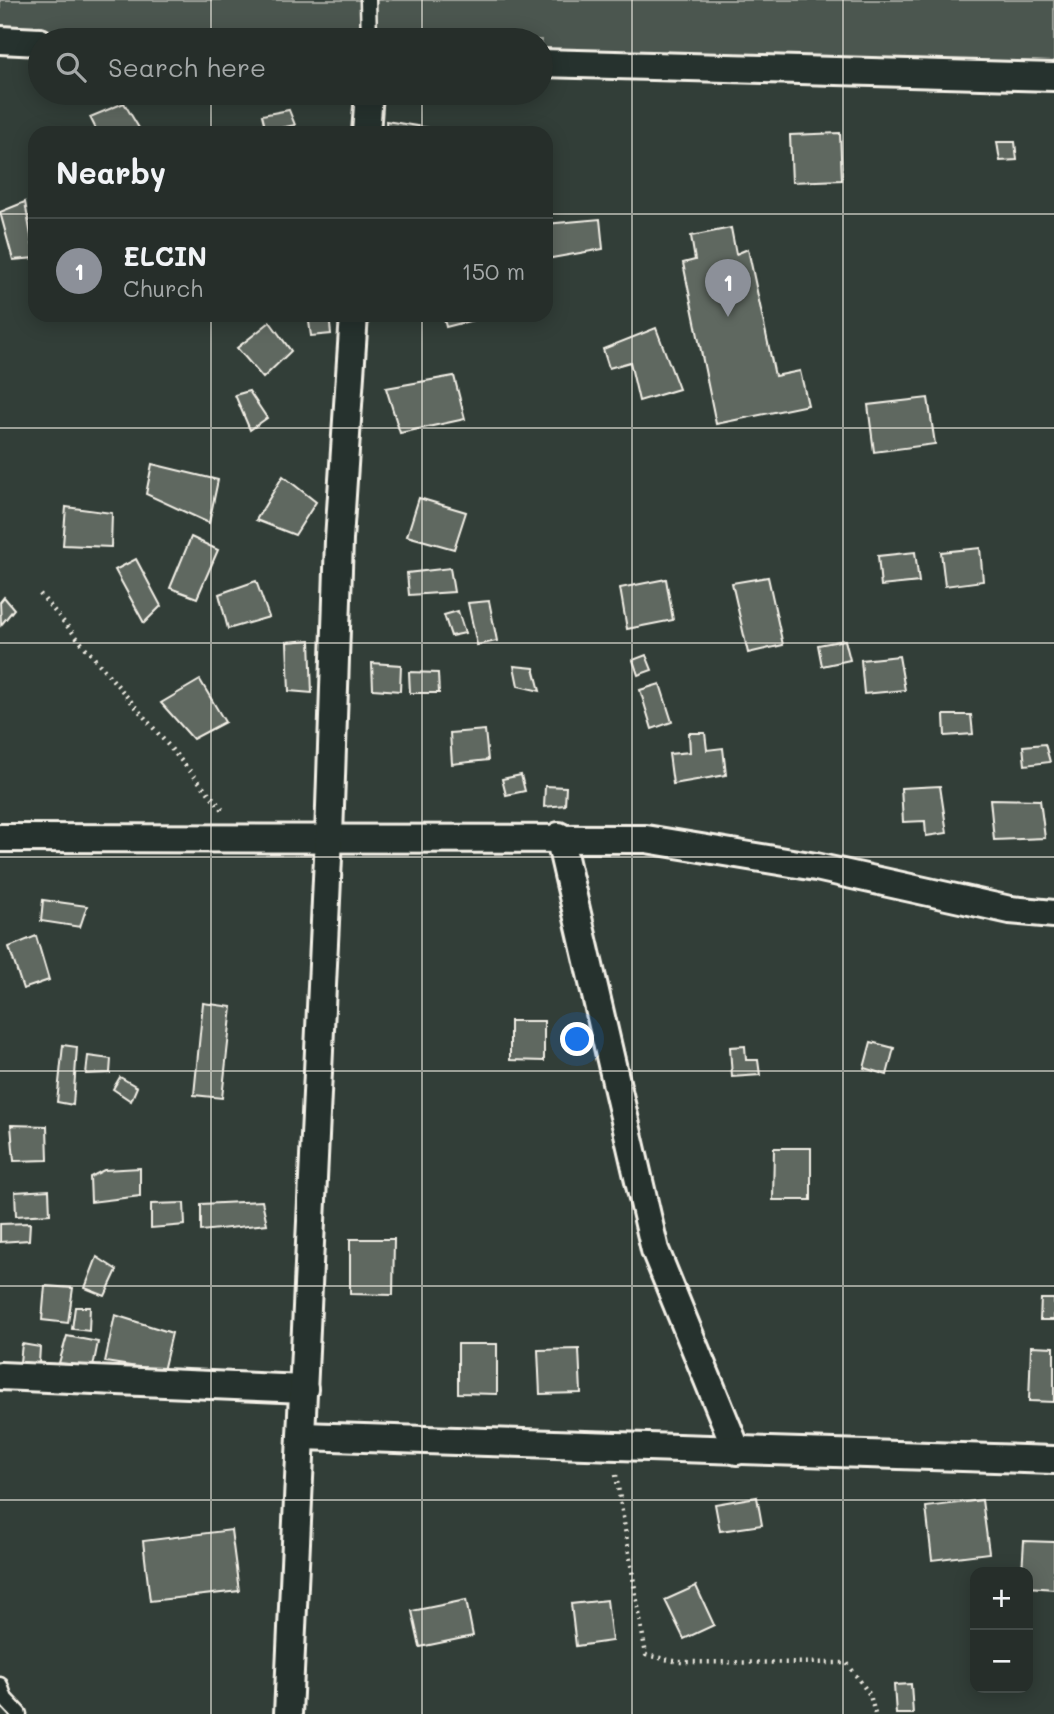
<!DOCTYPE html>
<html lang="en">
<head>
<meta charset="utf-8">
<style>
  :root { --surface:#262e2a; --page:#2e3632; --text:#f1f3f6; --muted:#a4a8a8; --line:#424a47; --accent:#8c9099 }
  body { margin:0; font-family:Mali,sans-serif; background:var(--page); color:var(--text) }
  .controls { position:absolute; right:21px; bottom:21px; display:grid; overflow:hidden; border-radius:14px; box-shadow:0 4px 18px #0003 }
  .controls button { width:63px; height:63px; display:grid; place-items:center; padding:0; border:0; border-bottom:2px solid var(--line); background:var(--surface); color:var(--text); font:35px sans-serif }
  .you { position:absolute; left:578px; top:1040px; width:24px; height:24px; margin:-18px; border:5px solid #fff; border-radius:50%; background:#1a73e8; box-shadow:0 0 0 10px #1a73e833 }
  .badge { display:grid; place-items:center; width:46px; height:46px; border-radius:50%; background:var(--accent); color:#fff; font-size:23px; font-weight:700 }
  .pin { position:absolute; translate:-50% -58px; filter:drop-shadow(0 2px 4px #0008) }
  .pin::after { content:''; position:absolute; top:37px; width:24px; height:21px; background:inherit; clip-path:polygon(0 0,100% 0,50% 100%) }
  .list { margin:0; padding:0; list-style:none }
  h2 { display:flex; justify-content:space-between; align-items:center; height:91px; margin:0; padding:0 28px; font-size:30px }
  h2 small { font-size:23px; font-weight:400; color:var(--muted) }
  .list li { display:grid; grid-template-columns:46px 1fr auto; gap:21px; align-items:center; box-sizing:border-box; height:105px; padding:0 28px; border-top:2px solid var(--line) }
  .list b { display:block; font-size:26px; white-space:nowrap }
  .list p { margin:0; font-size:23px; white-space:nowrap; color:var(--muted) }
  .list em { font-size:23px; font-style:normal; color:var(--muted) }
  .icon { flex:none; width:38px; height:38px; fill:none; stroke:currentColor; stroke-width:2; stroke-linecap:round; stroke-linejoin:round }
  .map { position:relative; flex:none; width:1054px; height:1714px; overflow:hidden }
  .search { position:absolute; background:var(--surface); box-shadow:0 4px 18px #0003; left:28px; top:28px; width:525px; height:77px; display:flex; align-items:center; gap:18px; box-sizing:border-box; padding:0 24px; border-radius:38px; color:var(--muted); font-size:26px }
  .panel { position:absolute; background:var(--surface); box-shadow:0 4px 18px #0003; left:28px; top:126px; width:525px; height:196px; border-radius:21px }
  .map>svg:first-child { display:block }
</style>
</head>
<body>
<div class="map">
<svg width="1054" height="1714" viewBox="0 0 1054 1714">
  <rect width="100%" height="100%" fill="#323e38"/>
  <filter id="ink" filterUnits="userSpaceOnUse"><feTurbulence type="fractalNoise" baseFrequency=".0143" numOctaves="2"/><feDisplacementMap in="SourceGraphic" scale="14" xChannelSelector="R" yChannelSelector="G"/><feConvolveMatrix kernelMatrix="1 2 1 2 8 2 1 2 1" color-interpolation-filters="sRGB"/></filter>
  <g filter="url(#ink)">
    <polygon fill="#4c564f" stroke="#a0a49c" stroke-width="2" points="0,0 1054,0 1054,77 541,63 541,40 0,40"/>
    <g fill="#5f6861" stroke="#f4f1e8" stroke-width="2">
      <polygon points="124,103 142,133 98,133 90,117"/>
      <polygon points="289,110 295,125 266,131 262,115"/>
      <polygon points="386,121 436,129 436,133 387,133"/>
      <polygon points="840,133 842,180 792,182 790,135"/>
      <polygon points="997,142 1015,142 1017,160 1000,161"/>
      <polygon points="25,202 35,258 13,260 0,212"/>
      <polygon points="600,219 603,249 546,259 546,224"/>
      <polygon points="731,228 736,254 748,249 775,376 800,371 808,405 716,424 683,263 695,260 691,236"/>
      <polygon points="308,315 329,315 331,334 311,336"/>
      <polygon points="443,315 480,315 481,318 446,327"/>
      <polygon points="270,322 291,351 263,378 237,348"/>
      <polygon points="656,328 679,389 639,401 630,362 609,368 603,349"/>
      <polygon points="454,376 465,419 400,433 386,388"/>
      <polygon points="249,391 267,418 250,430 235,395"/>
      <polygon points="928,398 935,444 874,452 868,405"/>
      <polygon points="152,464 218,480 209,523 146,494"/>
      <polygon points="283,476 316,502 295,535 256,520"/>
      <polygon points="419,498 466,512 454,549 407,536"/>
      <polygon points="66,507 112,513 111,547 63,545"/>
      <polygon points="191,537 218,550 197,598 170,588"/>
      <polygon points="980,548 983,581 945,586 941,552"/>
      <polygon points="915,552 919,582 881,586 878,556"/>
      <polygon points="136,559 161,606 144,623 115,570"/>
      <polygon points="450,568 454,592 409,595 407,573"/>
      <polygon points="768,577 783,645 748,653 732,583"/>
      <polygon points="666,579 673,620 627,629 620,588"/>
      <polygon points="256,581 269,617 228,629 219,594"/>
      <polygon points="4,597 14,609 1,625 0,602"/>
      <polygon points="489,601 497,641 477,645 468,603"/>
      <polygon points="458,611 465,633 451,636 444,615"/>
      <polygon points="310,640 312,693 289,691 287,642"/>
      <polygon points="845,640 850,660 822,666 818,645"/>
      <polygon points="646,655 652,670 638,675 633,660"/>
      <polygon points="899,656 905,690 864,694 861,660"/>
      <polygon points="372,663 401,665 400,691 373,689"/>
      <polygon points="514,666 534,668 540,691 518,686"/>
      <polygon points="409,672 438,673 439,693 410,693"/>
      <polygon points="200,680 225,722 193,739 161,703"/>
      <polygon points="660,684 672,722 652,729 640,690"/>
      <polygon points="944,715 971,715 973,734 945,736"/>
      <polygon points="485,730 488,760 452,764 450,733"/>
      <polygon points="689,733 705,733 707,750 723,748 726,775 673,784 669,754 690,752"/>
      <polygon points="1045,744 1050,762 1025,765 1023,746"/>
      <polygon points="521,775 525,791 506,795 502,779"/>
      <polygon points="545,786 566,787 565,805 544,807"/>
      <polygon points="940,786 947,833 926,836 925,821 903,822 901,788"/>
      <polygon points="990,799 1040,800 1045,838 994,840"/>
      <polygon points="43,900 87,906 80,927 41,921"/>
      <polygon points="36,936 49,980 23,989 9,947"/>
      <polygon points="203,1003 232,1007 222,1098 194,1095"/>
      <polygon points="510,1021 544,1021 544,1061 510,1060"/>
      <polygon points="871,1042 894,1048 887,1075 864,1068"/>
      <polygon points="63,1045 77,1047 73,1105 57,1102"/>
      <polygon points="745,1046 746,1060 758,1060 760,1075 732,1077 730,1047"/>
      <polygon points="88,1056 111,1059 110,1073 86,1074"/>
      <polygon points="120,1077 137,1087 131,1101 113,1089"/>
      <polygon points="11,1125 47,1126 48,1160 14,1161"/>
      <polygon points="774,1148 811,1148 811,1200 773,1200"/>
      <polygon points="140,1168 140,1196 91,1202 90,1177 104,1170"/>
      <polygon points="49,1190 50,1214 16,1216 15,1192"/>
      <polygon points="262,1201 267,1224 201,1231 201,1204"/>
      <polygon points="184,1203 185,1225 151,1228 151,1204"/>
      <polygon points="30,1223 29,1240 0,1242 0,1224"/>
      <polygon points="350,1239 394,1239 393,1295 350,1294"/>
      <polygon points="97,1257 117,1270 105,1296 85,1288"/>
      <polygon points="45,1286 73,1288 68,1323 42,1320"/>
      <polygon points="1041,1299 1054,1299 1054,1320 1040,1320"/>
      <polygon points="75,1307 90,1307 89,1331 72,1329"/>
      <polygon points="115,1315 172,1333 163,1371 105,1362"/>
      <polygon points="67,1336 98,1342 93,1367 59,1363"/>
      <polygon points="22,1344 40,1347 39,1364 20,1362"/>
      <polygon points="458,1344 497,1344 497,1394 458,1393"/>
      <polygon points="1031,1346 1054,1347 1054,1402 1029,1401"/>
      <polygon points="579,1349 581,1393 540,1394 538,1350"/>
      <polygon points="757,1497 762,1525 720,1531 715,1504"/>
      <polygon points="982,1500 989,1553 932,1560 926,1507"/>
      <polygon points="231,1530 239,1591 150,1601 143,1541"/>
      <polygon points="1024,1541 1054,1542 1054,1589 1028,1587 1028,1572 1022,1572"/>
      <polygon points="696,1586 714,1625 684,1639 665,1600"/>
      <polygon points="466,1600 473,1636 420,1647 412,1611"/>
      <polygon points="607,1600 612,1641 576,1646 571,1604"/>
      <polygon points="911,1684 913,1714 896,1714 894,1685"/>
    </g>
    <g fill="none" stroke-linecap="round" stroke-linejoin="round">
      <defs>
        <g id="lane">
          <polyline points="368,0 369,40"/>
          <polyline points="0,1685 5,1699 19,1714"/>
        </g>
        <g id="street">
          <polyline points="0,40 40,42"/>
          <polyline points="541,63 1054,77"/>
          <polyline points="366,133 369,93"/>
          <polyline points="559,836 655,1250 737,1451"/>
          <polyline points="0,838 646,839 816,867 1010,910 1054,914"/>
          <polyline points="0,1376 304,1389"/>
          <polyline points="302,1436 1054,1460"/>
          <polyline points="288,1714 329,836 339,540 354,315"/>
        </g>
      </defs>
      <use href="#lane" stroke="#f4f1e8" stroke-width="19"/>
      <use href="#street" stroke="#f4f1e8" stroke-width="32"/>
      <g stroke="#f4f1e8" stroke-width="4.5" stroke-dasharray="2 5" stroke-linecap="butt">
        <polyline points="40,594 223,810"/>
        <polyline points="616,1475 646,1655 679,1662 847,1663 870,1695 875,1714"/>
      </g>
      <use href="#lane" stroke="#26332d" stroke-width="14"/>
      <use href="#street" stroke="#26332d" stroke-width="26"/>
    </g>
  </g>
  <path fill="none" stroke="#f4f1e8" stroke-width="2" stroke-opacity="0.55" d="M211 0V40M422 0V40M632 0V1714M843 0V1714M211 93V133M422 93V133M0 214H35M546 214H1054M211 315V1714M422 315V1714M0 428H1054M0 643H1054M0 857H1054M0 1071H1054M0 1286H1054M0 1500H1054"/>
</svg>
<div class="controls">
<button>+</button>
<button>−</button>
</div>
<div class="you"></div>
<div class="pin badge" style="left:728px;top:317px">1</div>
<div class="search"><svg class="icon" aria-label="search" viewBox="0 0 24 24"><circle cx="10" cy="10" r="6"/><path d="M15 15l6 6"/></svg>Search here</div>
<section class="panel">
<h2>Nearby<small></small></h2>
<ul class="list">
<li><span class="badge">1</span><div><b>ELCIN</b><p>Church</p></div><em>150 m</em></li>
</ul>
</section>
</div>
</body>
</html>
